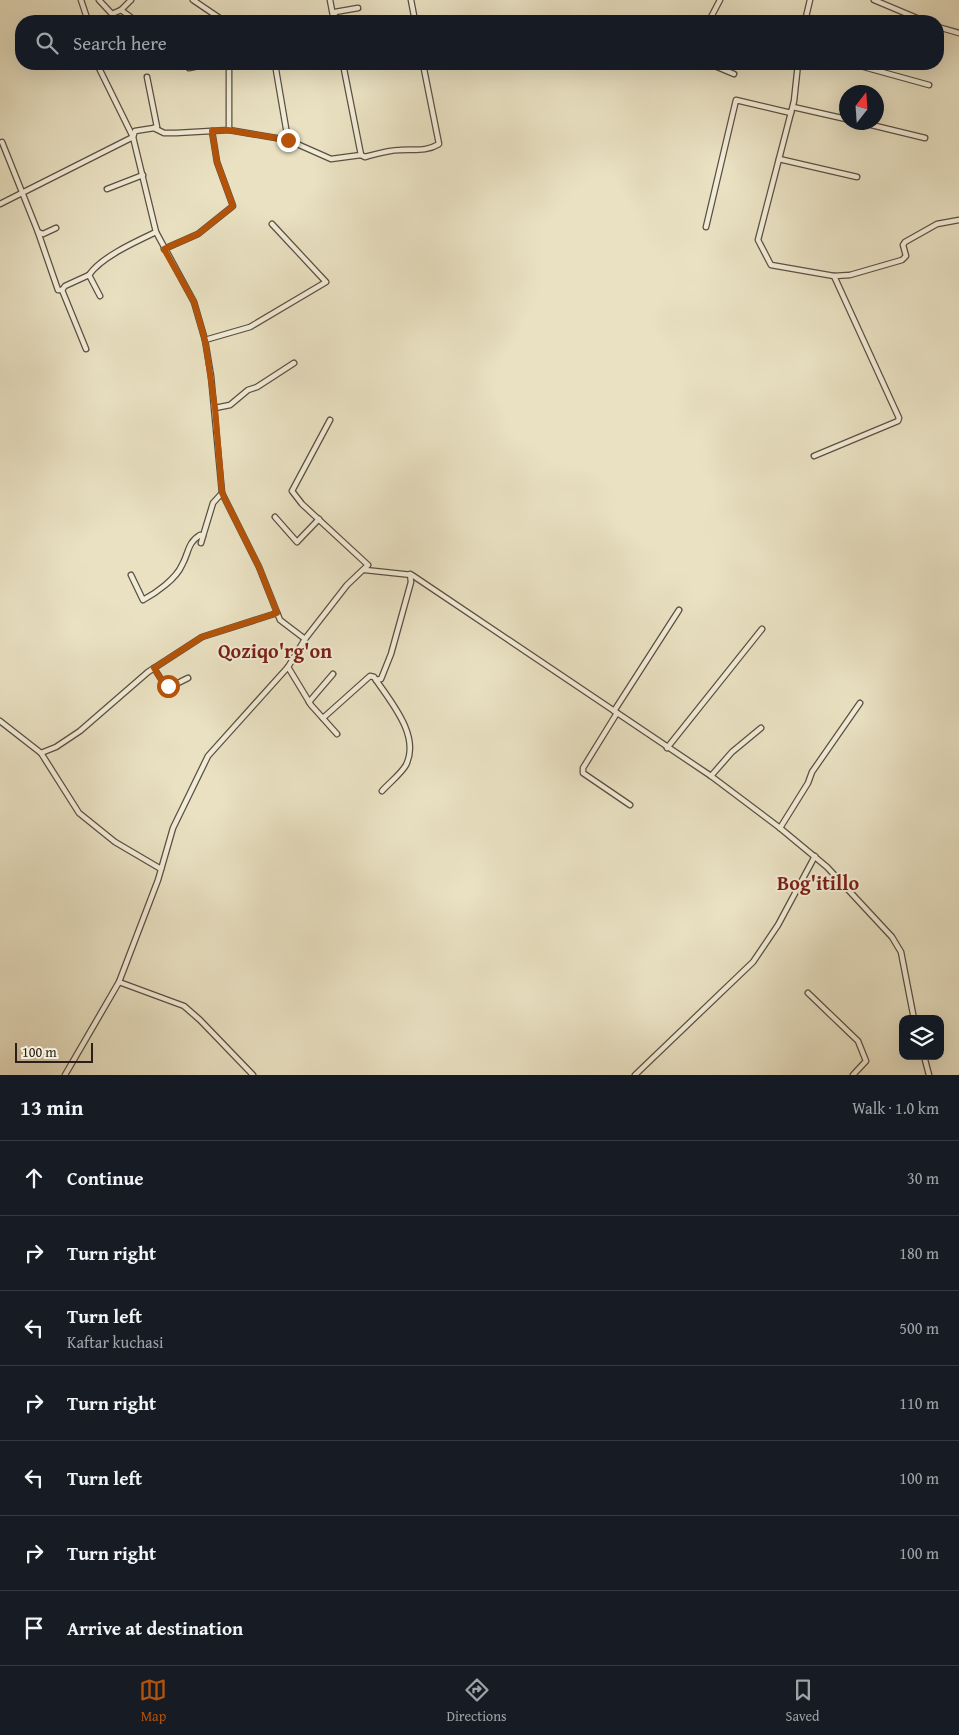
<!DOCTYPE html>
<html lang="en">
<head>
<meta charset="utf-8">
<style>
  :root { --surface:#171b24; --page:#242831; --text:#f1f3f6; --muted:#9ea1a6; --line:#363941; --accent:#b45309 }
  body { margin:0; font-family:"Gentium Book Plus",serif; background:var(--page); color:var(--text) }
  .controls { position:absolute; right:15px; bottom:15px; display:grid; overflow:hidden; border-radius:10px; box-shadow:0 5px 20px #0002 }
  .controls button { width:45px; height:45px; display:grid; place-items:center; padding:0; border:0; border-bottom:1px solid var(--line); background:var(--surface); color:var(--text); font:25px sans-serif }
  .compass { position:absolute; left:839px; top:85px; width:45px; height:45px; border-radius:50%; background:var(--surface); box-shadow:0 5px 20px #0002; rotate:17deg }
  .scale { position:absolute; left:15px; bottom:12px; width:78px; box-sizing:border-box; padding-left:5px; border:2px solid #2c1e18; border-top:0; font-size:14px; line-height:18px; white-space:nowrap; color:#2c1e18; -webkit-text-stroke:4px #f1ecd7; paint-order:stroke }
  .stop { position:absolute; width:15px; height:15px; margin:-11px; border:4px solid #b45309; border-radius:50%; background:#fff }
  .stop.end { background:#b45309; border-color:#fff; box-shadow:0 1px 5px #0008 }
  .list { margin:0; padding:0; list-style:none }
  h2 { display:flex; justify-content:space-between; align-items:center; height:65px; margin:0; padding:0 20px; font-size:21px }
  h2 small { font-size:16px; font-weight:400; color:var(--muted) }
  .list li { display:grid; grid-template-columns:32px 1fr auto; gap:15px; align-items:center; box-sizing:border-box; height:75px; padding:0 20px; border-top:1px solid var(--line) }
  .list b { display:block; font-size:19px; white-space:nowrap }
  .list p { margin:0; font-size:16px; white-space:nowrap; color:var(--muted) }
  .list em { font-size:16px; font-style:normal; color:var(--muted) }
  .icon { flex:none; width:28px; height:28px; fill:none; stroke:currentColor; stroke-width:2; stroke-linecap:round; stroke-linejoin:round }
  .map { position:relative; flex:none; width:959px; height:1075px; overflow:hidden }
  .search { position:absolute; background:var(--surface); box-shadow:0 5px 20px #0002; left:15px; right:15px; top:15px; height:55px; display:flex; align-items:center; gap:12px; box-sizing:border-box; padding:0 18px; border-radius:20px; color:var(--muted); font-size:19px }
  .sheet { height:590px; background:var(--surface) }
  nav { display:flex; justify-content:space-around; align-items:center; box-sizing:border-box; height:70px; border-top:1px solid var(--line); background:var(--surface); font-size:14px; color:var(--muted) }
  nav a { display:grid; justify-items:center; gap:2px }
  nav .on { color:var(--accent) }
  .map>svg:first-child { display:block }
</style>
</head>
<body>
<div class="map">
<svg width="959" height="1075" viewBox="0 0 959 1075">
  <rect width="100%" height="100%" fill="#e9e1c2"/>
  <filter id="stains"><feTurbulence type="fractalNoise" baseFrequency=".004" numOctaves="4"/><feColorMatrix values="0 0 0 0 .2 0 0 0 0 .09 0 0 0 0 .02 0 0 0 .5 -.17"/></filter>
  <radialGradient id="worn" r=".72"><stop offset=".6" stop-color="#630" stop-opacity="0"/><stop offset="1" stop-color="#630" stop-opacity=".3"/></radialGradient>
  <g fill="none" stroke-linecap="round" stroke-linejoin="round">
    <defs>
      <g id="street">
        <polyline points="81,0 88,21"/>
        <polyline points="99,0 112,14 121,10 136,21"/>
        <polyline points="193,0 224,21"/>
        <polyline points="330,0 334,21"/>
        <polyline points="411,0 415,21"/>
        <polyline points="874,0 924,21"/>
        <polyline points="121,10 131,0"/>
        <polyline points="315,21 334,18 335,12 358,8"/>
        <polyline points="709,21 720,0"/>
        <polyline points="805,21 810,0"/>
        <polyline points="938,27 959,33"/>
        <polyline points="97,64 133,137 156,232 194,302 205,340 211,376 222,493 259,567 280,620 305,639"/>
        <polyline points="710,64 734,74"/>
        <polyline points="798,64 794,101 758,240 771,265 834,276 850,275 902,260 906,256 903,245 905,242 937,224 959,220"/>
        <polyline points="853,64 929,85"/>
        <polyline points="189,68 208,64"/>
        <polyline points="147,77 157,127 154,128"/>
        <polyline points="793,107 846,119"/>
        <polyline points="859,122 925,138"/>
        <polyline points="229,130 288,140 275,64"/>
        <polyline points="288,140 331,159 361,155 343,64"/>
        <polyline points="2,142 38,232 43,234 56,228"/>
        <path d="M361 155 365 157C376 154 389 150 400 150 414 149 426 152 439 144L423 64"/>
        <polyline points="779,159 857,177"/>
        <polyline points="107,189 143,175"/>
        <polyline points="0,204 133,137 135,131 154,128 164,133 176,133 229,130 229,64"/>
        <polyline points="706,227 736,100 791,113"/>
        <polyline points="38,232 58,290 62,290 65,286 89,275 100,296"/>
        <polyline points="164,249 198,234 233,206 217,162 212,131"/>
        <path d="M89 275C101 257 137 241 156 232"/>
        <polyline points="62,290 86,349"/>
        <polyline points="205,340 250,327 326,282 272,224"/>
        <polyline points="215,408 230,405 248,390 257,387 294,363"/>
        <polyline points="814,456 898,421 899,418 834,276"/>
        <polyline points="275,517 297,542 319,519"/>
        <polyline points="201,543 203,536"/>
        <polyline points="365,570 412,575 711,776 780,828 827,867 892,937 901,952 914,1019"/>
        <path d="M131 575 143 600C156 593 176 579 182 565 189 553 187 543 200 535L203 536 213 503 222 493"/>
        <polyline points="288,667 311,705 337,734"/>
        <polyline points="154,668 166,687 170,687 188,678"/>
        <polyline points="376,680 381,679 391,654 411,582 410,574"/>
        <polyline points="309,702 333,674"/>
        <polyline points="614,711 679,610"/>
        <polyline points="617,713 583,768 583,773 630,805"/>
        <path d="M323 718 370 676 374 677C389 700 421 735 406 765 401 774 389 783 382 791"/>
        <polyline points="0,721 41,753 79,813 115,842 161,869"/>
        <polyline points="667,748 762,629"/>
        <polyline points="41,753 56,747 80,731 148,672 202,637 277,613"/>
        <polyline points="711,776 732,752 761,728"/>
        <polyline points="780,828 808,783 812,772 860,703"/>
        <polyline points="119,982 184,1006 200,1020 253,1075"/>
        <polyline points="808,993 858,1041 866,1061 853,1075"/>
        <polyline points="924,1056 929,1075"/>
        <polyline points="65,1075 119,982 158,880 173,828 208,756 288,667 305,639 347,585 368,565 302,504 292,491 330,420"/>
        <polyline points="635,1075 753,962 778,925 815,856"/>
      </g>
    </defs>
    <use href="#street" stroke="#5b4f42" stroke-width="7"/>
    <use href="#street" stroke="#f1ecd7" stroke-width="4.5"/>
  </g>
  <g fill="none" stroke-linecap="round" stroke-linejoin="round">
    <polyline stroke="#b45309" stroke-width="6" points="168,686 166,687 154,668 202,637 277,613 259,567 222,493 215,408 205,340 194,302 164,249 198,234 233,206 217,162 212,131 228,130 288,140"/>
  </g>
  <g text-anchor="middle" dominant-baseline="central" stroke-width="4" stroke-linejoin="round" paint-order="stroke">
    <g font-size="20" font-weight="bold" fill="#7a1f14" stroke="#f1ecd7">
      <text x="275" y="650">Qoziqo'rg'on</text>
      <text x="818" y="882">Bog'itillo</text>
    </g>
  </g>
  <rect width="100%" height="100%" filter="url(#stains)"/>
  <rect width="100%" height="100%" fill="url(#worn)"/>
</svg>
<div class="controls">
<button><svg class="icon" aria-label="layers" viewBox="0 0 24 24"><path d="M12 4l9 5-9 5-9-5zM3 14l9 5 9-5"/></svg></button>
</div>
<svg class="compass" viewBox="-18 -18 36 36"><path d="M0-13l5 13h-10z" fill="#e53935"/><path d="M0 13l5-13h-10z" fill="#9ea1a6"/></svg>
<div class="scale">100 m</div>
<div class="stop" style="left:168px;top:686px"></div>
<div class="stop end" style="left:288px;top:140px"></div>
<div class="search"><svg class="icon" aria-label="search" viewBox="0 0 24 24"><circle cx="10" cy="10" r="6"/><path d="M15 15l6 6"/></svg>Search here</div>
</div>
<section class="sheet">
<h2>13 min<small>Walk · 1.0 km</small></h2>
<ul class="list">
<li><svg class="icon" aria-label="ahead" viewBox="0 0 24 24"><path d="M12 20V5M6 11l6-6 6 6"/></svg><div><b>Continue</b></div><em>30 m</em></li>
<li><svg class="icon" aria-label="right" viewBox="0 0 24 24"><path d="M7 20v-9h11M14 6l5 5-5 5"/></svg><div><b>Turn right</b></div><em>180 m</em></li>
<li><svg class="icon" aria-label="left" viewBox="0 0 24 24"><path d="M17 20v-9H6M10 6l-5 5 5 5"/></svg><div><b>Turn left</b><p>Kaftar kuchasi</p></div><em>500 m</em></li>
<li><svg class="icon" aria-label="right" viewBox="0 0 24 24"><path d="M7 20v-9h11M14 6l5 5-5 5"/></svg><div><b>Turn right</b></div><em>110 m</em></li>
<li><svg class="icon" aria-label="left" viewBox="0 0 24 24"><path d="M17 20v-9H6M10 6l-5 5 5 5"/></svg><div><b>Turn left</b></div><em>100 m</em></li>
<li><svg class="icon" aria-label="right" viewBox="0 0 24 24"><path d="M7 20v-9h11M14 6l5 5-5 5"/></svg><div><b>Turn right</b></div><em>100 m</em></li>
<li><svg class="icon" aria-label="arrive" viewBox="0 0 24 24"><path d="M6 21V4h12l-3 4 3 4H6"/></svg><div><b>Arrive at destination</b></div></li>
</ul>
</section>
<nav>
<a class="on"><svg class="icon" aria-label="map" viewBox="0 0 24 24"><path d="M3 6l6-2 6 2 6-2v14l-6 2-6-2-6 2zM9 4v14M15 6v14"/></svg>Map</a>
<a><svg class="icon" aria-label="directions" viewBox="0 0 24 24"><path d="M12 3l9 9-9 9-9-9zM9 14v-3h6M13 9l2 2-2 2"/></svg>Directions</a>
<a><svg class="icon" aria-label="saved" viewBox="0 0 24 24"><path d="M7 4h10v16l-5-4-5 4z"/></svg>Saved</a>
</nav>
</body>
</html>
